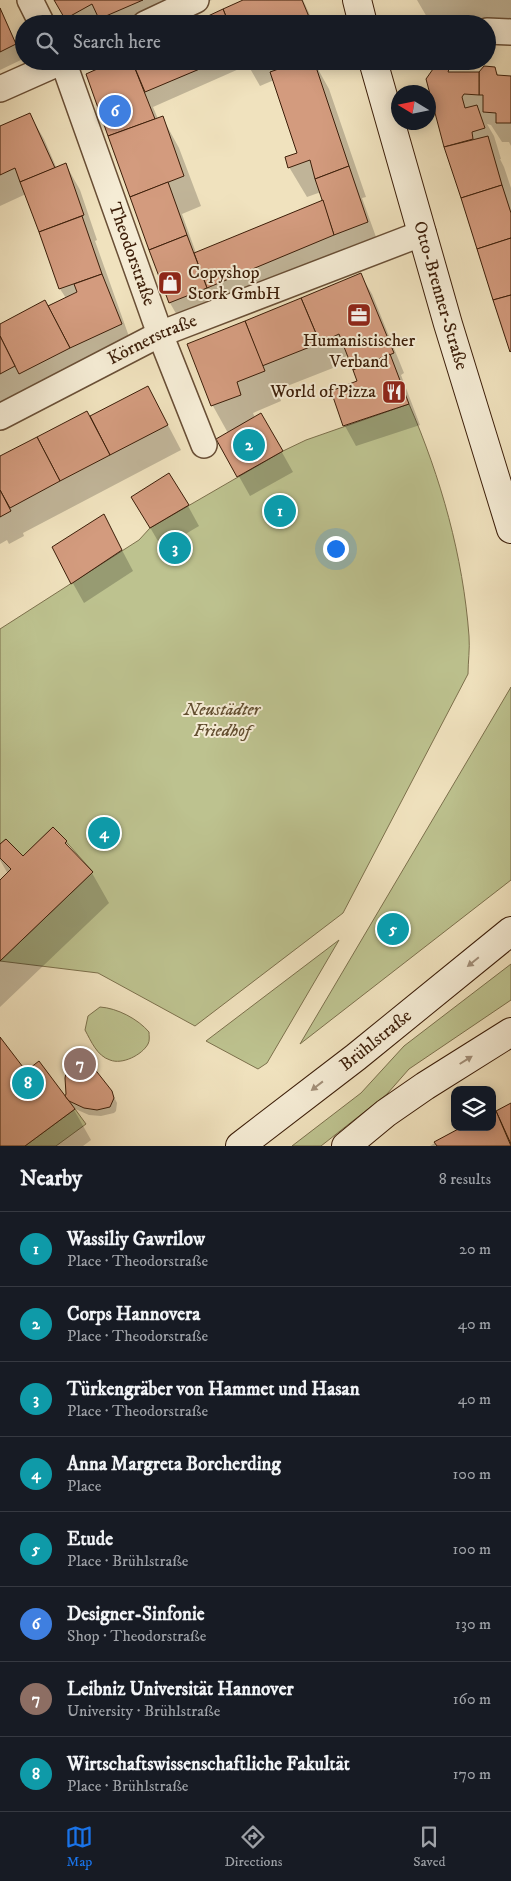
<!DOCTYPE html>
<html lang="en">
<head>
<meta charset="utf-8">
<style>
  :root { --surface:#171b24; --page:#20242c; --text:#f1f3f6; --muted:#9ea1a6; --line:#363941; --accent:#1a73e8 }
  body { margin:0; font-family:"IM FELL DW Pica",serif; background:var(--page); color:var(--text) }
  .controls { position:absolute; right:15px; bottom:15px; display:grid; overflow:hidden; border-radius:10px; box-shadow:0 2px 12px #0003 }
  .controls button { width:45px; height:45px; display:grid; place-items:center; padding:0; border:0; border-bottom:1px solid var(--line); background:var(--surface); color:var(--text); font:25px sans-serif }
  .compass { position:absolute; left:391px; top:85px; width:45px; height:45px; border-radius:50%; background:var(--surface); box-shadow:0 2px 12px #0003; rotate:280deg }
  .you { position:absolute; left:335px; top:548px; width:18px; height:18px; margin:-12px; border:4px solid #fff; border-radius:50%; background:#1a73e8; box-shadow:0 0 0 8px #1a73e833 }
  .badge { display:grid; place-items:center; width:32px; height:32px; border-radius:50%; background:var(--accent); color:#fff; font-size:16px; font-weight:700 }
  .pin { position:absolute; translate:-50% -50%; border:2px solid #fff; box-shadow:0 1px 5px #0006 }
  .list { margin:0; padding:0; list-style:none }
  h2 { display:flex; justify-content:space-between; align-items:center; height:65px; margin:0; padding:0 20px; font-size:21px }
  h2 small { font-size:16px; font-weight:400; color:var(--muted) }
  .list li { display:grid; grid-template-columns:32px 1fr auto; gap:15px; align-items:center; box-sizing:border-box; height:75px; padding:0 20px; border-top:1px solid var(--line) }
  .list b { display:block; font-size:19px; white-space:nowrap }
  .list p { margin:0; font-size:16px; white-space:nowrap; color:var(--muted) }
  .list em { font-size:16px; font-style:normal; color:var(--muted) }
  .icon { flex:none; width:28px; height:28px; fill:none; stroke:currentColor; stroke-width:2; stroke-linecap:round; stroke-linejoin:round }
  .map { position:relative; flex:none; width:511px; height:1146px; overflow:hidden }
  .search { position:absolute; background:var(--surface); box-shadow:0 2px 12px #0003; left:15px; right:15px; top:15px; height:55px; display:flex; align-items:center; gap:12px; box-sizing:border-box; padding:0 18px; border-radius:28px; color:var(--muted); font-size:19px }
  .sheet { height:665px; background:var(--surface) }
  nav { display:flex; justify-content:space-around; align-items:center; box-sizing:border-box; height:70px; border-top:1px solid var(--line); background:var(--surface); font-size:14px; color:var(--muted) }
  nav a { display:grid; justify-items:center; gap:2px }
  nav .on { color:var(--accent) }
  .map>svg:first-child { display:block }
</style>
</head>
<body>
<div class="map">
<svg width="511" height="1146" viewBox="0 0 511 1146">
  <rect width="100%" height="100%" fill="#f0e2be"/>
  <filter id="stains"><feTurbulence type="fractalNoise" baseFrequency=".004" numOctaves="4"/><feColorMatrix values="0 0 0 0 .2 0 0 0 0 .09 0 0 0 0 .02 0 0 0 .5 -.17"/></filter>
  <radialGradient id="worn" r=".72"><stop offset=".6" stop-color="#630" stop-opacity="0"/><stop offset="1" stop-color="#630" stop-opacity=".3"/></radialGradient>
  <g fill="#bdc28f" stroke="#7c704c">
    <path d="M409 404C441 478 463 556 469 636 470 649 468 662 468 674L343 913 195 1026 98 973 0 961 93 872 53 827 23 856 6 839 0 844V629L139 540 150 528 283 451 306 440Z"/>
    <polygon points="511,687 511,880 300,1044"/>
    <polygon points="339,940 267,1063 258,1069 206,1041"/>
    <polygon points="511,964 511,1000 409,1069 387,1094 321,1146 292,1146 361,1093 404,1046"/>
    <path d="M100 1007C117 1008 138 1019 149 1032 149 1035 150 1041 148 1044 142 1055 122 1065 110 1060 97 1056 91 1041 85 1030L88 1016Z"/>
    <polygon points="75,1109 86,1124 56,1146 25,1146"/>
  </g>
  <g fill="#0003" fill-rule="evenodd">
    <polygon points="56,0 212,0 175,16 174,24 69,24"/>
    <polygon points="246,0 303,0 314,24 193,24"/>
    <polygon points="417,0 511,0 511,29 487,24 431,24"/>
    <polygon points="0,7 23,59 0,70"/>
    <path d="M118 61H316L314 62 329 89 366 197 362 198 376 237 345 248 351 266 226 317 214 297 213 298 214 302 178 317 170 303 109 135ZM248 65 260 86 274 80 298 154 289 167 307 197 321 192 324 201 196 253 182 214 201 206 179 148 162 117 158 119 153 107Z"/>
    <polygon points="494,68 499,76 511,77 511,146 509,142 502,142 491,125 487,124 494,136 501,159 500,159 504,167 511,188 511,353 445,146 448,71 449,73 480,74"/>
    <polygon points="30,115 44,139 57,169 66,165 80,190 97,240 95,241 132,345 0,413 0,325 66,298 60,289 26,194 0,206 0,128"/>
    <polygon points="360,274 372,294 404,373 401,375 420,425 356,446 345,426 332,391 359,382 349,355 331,363 333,368 277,390 281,401 253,413 255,418 261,415 293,472 250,496 218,439 228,433 213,406 188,345"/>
    <polygon points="148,387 181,450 23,533 24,536 9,544 7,540 0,544 0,457 89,417"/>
    <polygon points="188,506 199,526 162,548 144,517"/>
    <polygon points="104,516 133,571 84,603 53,548"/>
    <polygon points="66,842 71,850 92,873 109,903 0,1007 0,881 8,874 0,860 0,846 23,858"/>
    <polygon points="0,1039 26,1073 65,1097 113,1095 117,1103 116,1111 114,1113 101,1116 89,1115 73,1108 91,1140 83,1146 0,1146"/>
    <polygon points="511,1104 511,1146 430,1146 435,1143 492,1127 492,1114"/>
  </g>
  <g fill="#d39b7e" stroke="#3c1e09">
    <polygon points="54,0 143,0 99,19 92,4 65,19"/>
    <polygon points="243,0 302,0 312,24 229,24 223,9"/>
    <polygon points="0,8 16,44 0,52"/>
    <polygon points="223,9 229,24 191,24"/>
    <polygon points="115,61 132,61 155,119 108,136 86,74"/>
    <polygon points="132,61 199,61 202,68 145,92"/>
    <polygon points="301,61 314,61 349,166 315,179 310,160 288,168 285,157 297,153 270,72"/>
    <polygon points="484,66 495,67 497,75 511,76 511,123 496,123 496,113 483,112 483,95 479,95 479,72"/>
    <polygon points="433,69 449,69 448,72 479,72 479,95 464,94 462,97 465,108 477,105 485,128 472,132 473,139 444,147 426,79"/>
    <polygon points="30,113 55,168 20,182 15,168 0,175 0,126"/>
    <polygon points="163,116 184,176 130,197 108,136"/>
    <polygon points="488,136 502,185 461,198 444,147"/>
    <polygon points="66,163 84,215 39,232 20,182"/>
    <polygon points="349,166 368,222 334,235 315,179"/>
    <polygon points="168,182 187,235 149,250 130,197"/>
    <polygon points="502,185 511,213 511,238 477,249 461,198"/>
    <polygon points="323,200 334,235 207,288 194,253"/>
    <polygon points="82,216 102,274 59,289 39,232"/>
    <polygon points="187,235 207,288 169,303 149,250"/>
    <polygon points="511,238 511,295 493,300 477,249"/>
    <polygon points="361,273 394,353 353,370 339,334 320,343 301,298"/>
    <polygon points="102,274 122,324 70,348 48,306 77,292 74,284"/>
    <polygon points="511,295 511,351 510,352 493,300"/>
    <polygon points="301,298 320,343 262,366 245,321"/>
    <polygon points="45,300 70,348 19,374 0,336 0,324"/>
    <polygon points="245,321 265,371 237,382 241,395 211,406 187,344"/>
    <polygon points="0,336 15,366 0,374"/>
    <polygon points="390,354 409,404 343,426 331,391 357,381 353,370"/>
    <polygon points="148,386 168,425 110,455 90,416"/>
    <polygon points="87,411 110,455 60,481 37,437"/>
    <polygon points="261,413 283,451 237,477 216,439"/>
    <polygon points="37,437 60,481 10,508 0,490 0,456"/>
    <polygon points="169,473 189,505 150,528 131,497"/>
    <polygon points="0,490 11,511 0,517"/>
    <polygon points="104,514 122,550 71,584 52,547"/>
    <polygon points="53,827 67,841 65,843 93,872 0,961 0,880 11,869 0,858 0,844 6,839 23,856"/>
    <polygon points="0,1037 26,1071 39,1061 75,1109 25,1146 0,1146"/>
    <polygon points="80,1057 86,1058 112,1091 114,1098 110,1107 97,1110 84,1108 69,1101 65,1096 66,1094 65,1078 67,1068 70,1062"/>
    <polygon points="511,1103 511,1144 496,1111"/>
    <polygon points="496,1111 511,1146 437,1146 434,1142 462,1127 492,1127 492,1112"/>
  </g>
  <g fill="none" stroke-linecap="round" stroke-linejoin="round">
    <defs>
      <g id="street">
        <polyline points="30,0 42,24"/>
        <polyline points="145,24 196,0"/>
        <polyline points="487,31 511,32"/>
        <path id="s1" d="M63 61 160 334 204 445"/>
        <polyline points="0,89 63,61"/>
        <path id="s2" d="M0 417 160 334 423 233"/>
      </g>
      <g id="secondary">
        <polyline points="357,0 363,24"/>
        <path id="s3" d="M373 61 448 324 511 529"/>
        <path id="s4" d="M240 1146 356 1057 511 931"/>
        <polyline points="346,1146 386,1113 425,1086 511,1032"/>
      </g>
    </defs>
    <use href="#street" stroke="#694f36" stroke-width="28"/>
    <use href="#secondary" stroke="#3c1e09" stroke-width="30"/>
    <use href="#street" stroke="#f5ecd5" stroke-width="25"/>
    <use href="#secondary" stroke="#f5ecd5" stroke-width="28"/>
  </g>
  <defs><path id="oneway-solid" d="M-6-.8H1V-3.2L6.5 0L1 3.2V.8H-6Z" transform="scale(1.25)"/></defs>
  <g fill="#a28f79">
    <use href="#oneway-solid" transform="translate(473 962) rotate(141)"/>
    <use href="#oneway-solid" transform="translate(466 1060) rotate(-32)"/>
    <use href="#oneway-solid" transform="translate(317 1086) rotate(142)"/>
  </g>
  <defs>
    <symbol id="shop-square" viewBox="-11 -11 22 22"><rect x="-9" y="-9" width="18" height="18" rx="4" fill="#8f2418" stroke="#f5ecd5"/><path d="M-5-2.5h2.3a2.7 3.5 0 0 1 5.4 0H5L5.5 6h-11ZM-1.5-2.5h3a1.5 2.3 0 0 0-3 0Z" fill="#fff"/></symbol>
    <symbol id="office-square" viewBox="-11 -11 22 22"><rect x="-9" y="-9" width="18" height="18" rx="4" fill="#8f2418" stroke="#f5ecd5"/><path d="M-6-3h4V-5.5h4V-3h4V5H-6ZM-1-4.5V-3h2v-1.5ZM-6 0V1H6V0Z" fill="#fff"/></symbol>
    <symbol id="restaurant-square" viewBox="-11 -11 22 22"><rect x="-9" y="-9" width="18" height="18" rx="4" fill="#8f2418" stroke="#f5ecd5"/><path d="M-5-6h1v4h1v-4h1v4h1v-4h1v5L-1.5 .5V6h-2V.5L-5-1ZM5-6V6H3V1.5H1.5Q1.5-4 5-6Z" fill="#fff"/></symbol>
  </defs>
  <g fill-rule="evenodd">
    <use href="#shop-square" x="156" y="269" width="28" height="28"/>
    <use href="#office-square" x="345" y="301" width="28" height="28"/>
    <use href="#restaurant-square" x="380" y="378" width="28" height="28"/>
  </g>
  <g text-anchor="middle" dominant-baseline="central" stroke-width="4" stroke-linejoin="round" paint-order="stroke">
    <g font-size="18" fill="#3c1e09" stroke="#f5ecd5">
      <text stroke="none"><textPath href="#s1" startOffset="205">Theodorstraße</textPath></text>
      <text stroke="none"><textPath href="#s3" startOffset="244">Otto-Brenner-Straße</textPath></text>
      <text stroke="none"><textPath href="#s2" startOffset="171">Körnerstraße</textPath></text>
      <text stroke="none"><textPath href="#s4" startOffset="172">Brühlstraße</textPath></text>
    </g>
    <g font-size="18" fill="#3c1e09" stroke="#f5ecd5" text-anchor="start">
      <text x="188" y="273">Copyshop<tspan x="188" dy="21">Stork GmbH</tspan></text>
      <text x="359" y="341" text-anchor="middle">Humanistischer<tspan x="359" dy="21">Verband</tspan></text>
      <text x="376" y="392" text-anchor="end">World of Pizza</text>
    </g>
    <g font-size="18" font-style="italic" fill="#634f31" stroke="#f5ecd5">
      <text x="222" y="710">Neustädter<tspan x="222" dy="21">Friedhof</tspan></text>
    </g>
  </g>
  <rect width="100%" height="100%" filter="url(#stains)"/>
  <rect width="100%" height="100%" fill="url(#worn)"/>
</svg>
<div class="controls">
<button><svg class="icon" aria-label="layers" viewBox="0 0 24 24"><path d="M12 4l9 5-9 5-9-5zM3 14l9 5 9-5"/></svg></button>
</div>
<svg class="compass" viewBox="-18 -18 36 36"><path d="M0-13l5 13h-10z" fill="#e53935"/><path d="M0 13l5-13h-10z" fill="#9ea1a6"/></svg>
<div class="you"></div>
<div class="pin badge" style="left:280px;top:511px;background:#0f9aa8">1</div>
<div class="pin badge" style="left:249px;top:445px;background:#0f9aa8">2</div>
<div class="pin badge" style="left:175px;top:548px;background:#0f9aa8">3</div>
<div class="pin badge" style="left:104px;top:833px;background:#0f9aa8">4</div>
<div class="pin badge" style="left:393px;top:929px;background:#0f9aa8">5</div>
<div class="pin badge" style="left:115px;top:111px;background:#3f7fe0">6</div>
<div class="pin badge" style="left:80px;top:1064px;background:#8d6e63">7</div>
<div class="pin badge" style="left:28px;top:1083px;background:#0f9aa8">8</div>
<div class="search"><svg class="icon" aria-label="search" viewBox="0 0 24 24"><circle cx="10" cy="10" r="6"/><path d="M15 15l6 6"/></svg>Search here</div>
</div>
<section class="sheet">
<h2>Nearby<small>8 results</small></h2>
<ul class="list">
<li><span class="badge" style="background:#0f9aa8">1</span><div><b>Wassiliy Gawrilow</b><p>Place · Theodorstraße</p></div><em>20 m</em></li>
<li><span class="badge" style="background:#0f9aa8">2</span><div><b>Corps Hannovera</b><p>Place · Theodorstraße</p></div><em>40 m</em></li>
<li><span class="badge" style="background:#0f9aa8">3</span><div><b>Türkengräber von Hammet und Hasan</b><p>Place · Theodorstraße</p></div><em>40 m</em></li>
<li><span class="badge" style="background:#0f9aa8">4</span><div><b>Anna Margreta Borcherding</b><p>Place</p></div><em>100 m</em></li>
<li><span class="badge" style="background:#0f9aa8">5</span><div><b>Etude</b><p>Place · Brühlstraße</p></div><em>100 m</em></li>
<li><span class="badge" style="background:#3f7fe0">6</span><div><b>Designer-Sinfonie</b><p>Shop · Theodorstraße</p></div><em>130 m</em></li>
<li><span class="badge" style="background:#8d6e63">7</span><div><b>Leibniz Universität Hannover</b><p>University · Brühlstraße</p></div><em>160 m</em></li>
<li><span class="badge" style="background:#0f9aa8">8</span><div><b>Wirtschaftswissenschaftliche Fakultät</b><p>Place · Brühlstraße</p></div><em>170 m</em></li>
</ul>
</section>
<nav>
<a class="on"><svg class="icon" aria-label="map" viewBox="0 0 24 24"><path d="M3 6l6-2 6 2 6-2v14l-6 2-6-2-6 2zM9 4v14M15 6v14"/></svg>Map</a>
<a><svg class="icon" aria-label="directions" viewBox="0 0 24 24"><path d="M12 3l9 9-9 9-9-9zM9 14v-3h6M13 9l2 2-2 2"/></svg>Directions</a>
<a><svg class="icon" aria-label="saved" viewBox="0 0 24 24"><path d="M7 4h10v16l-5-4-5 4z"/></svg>Saved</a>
</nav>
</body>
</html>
